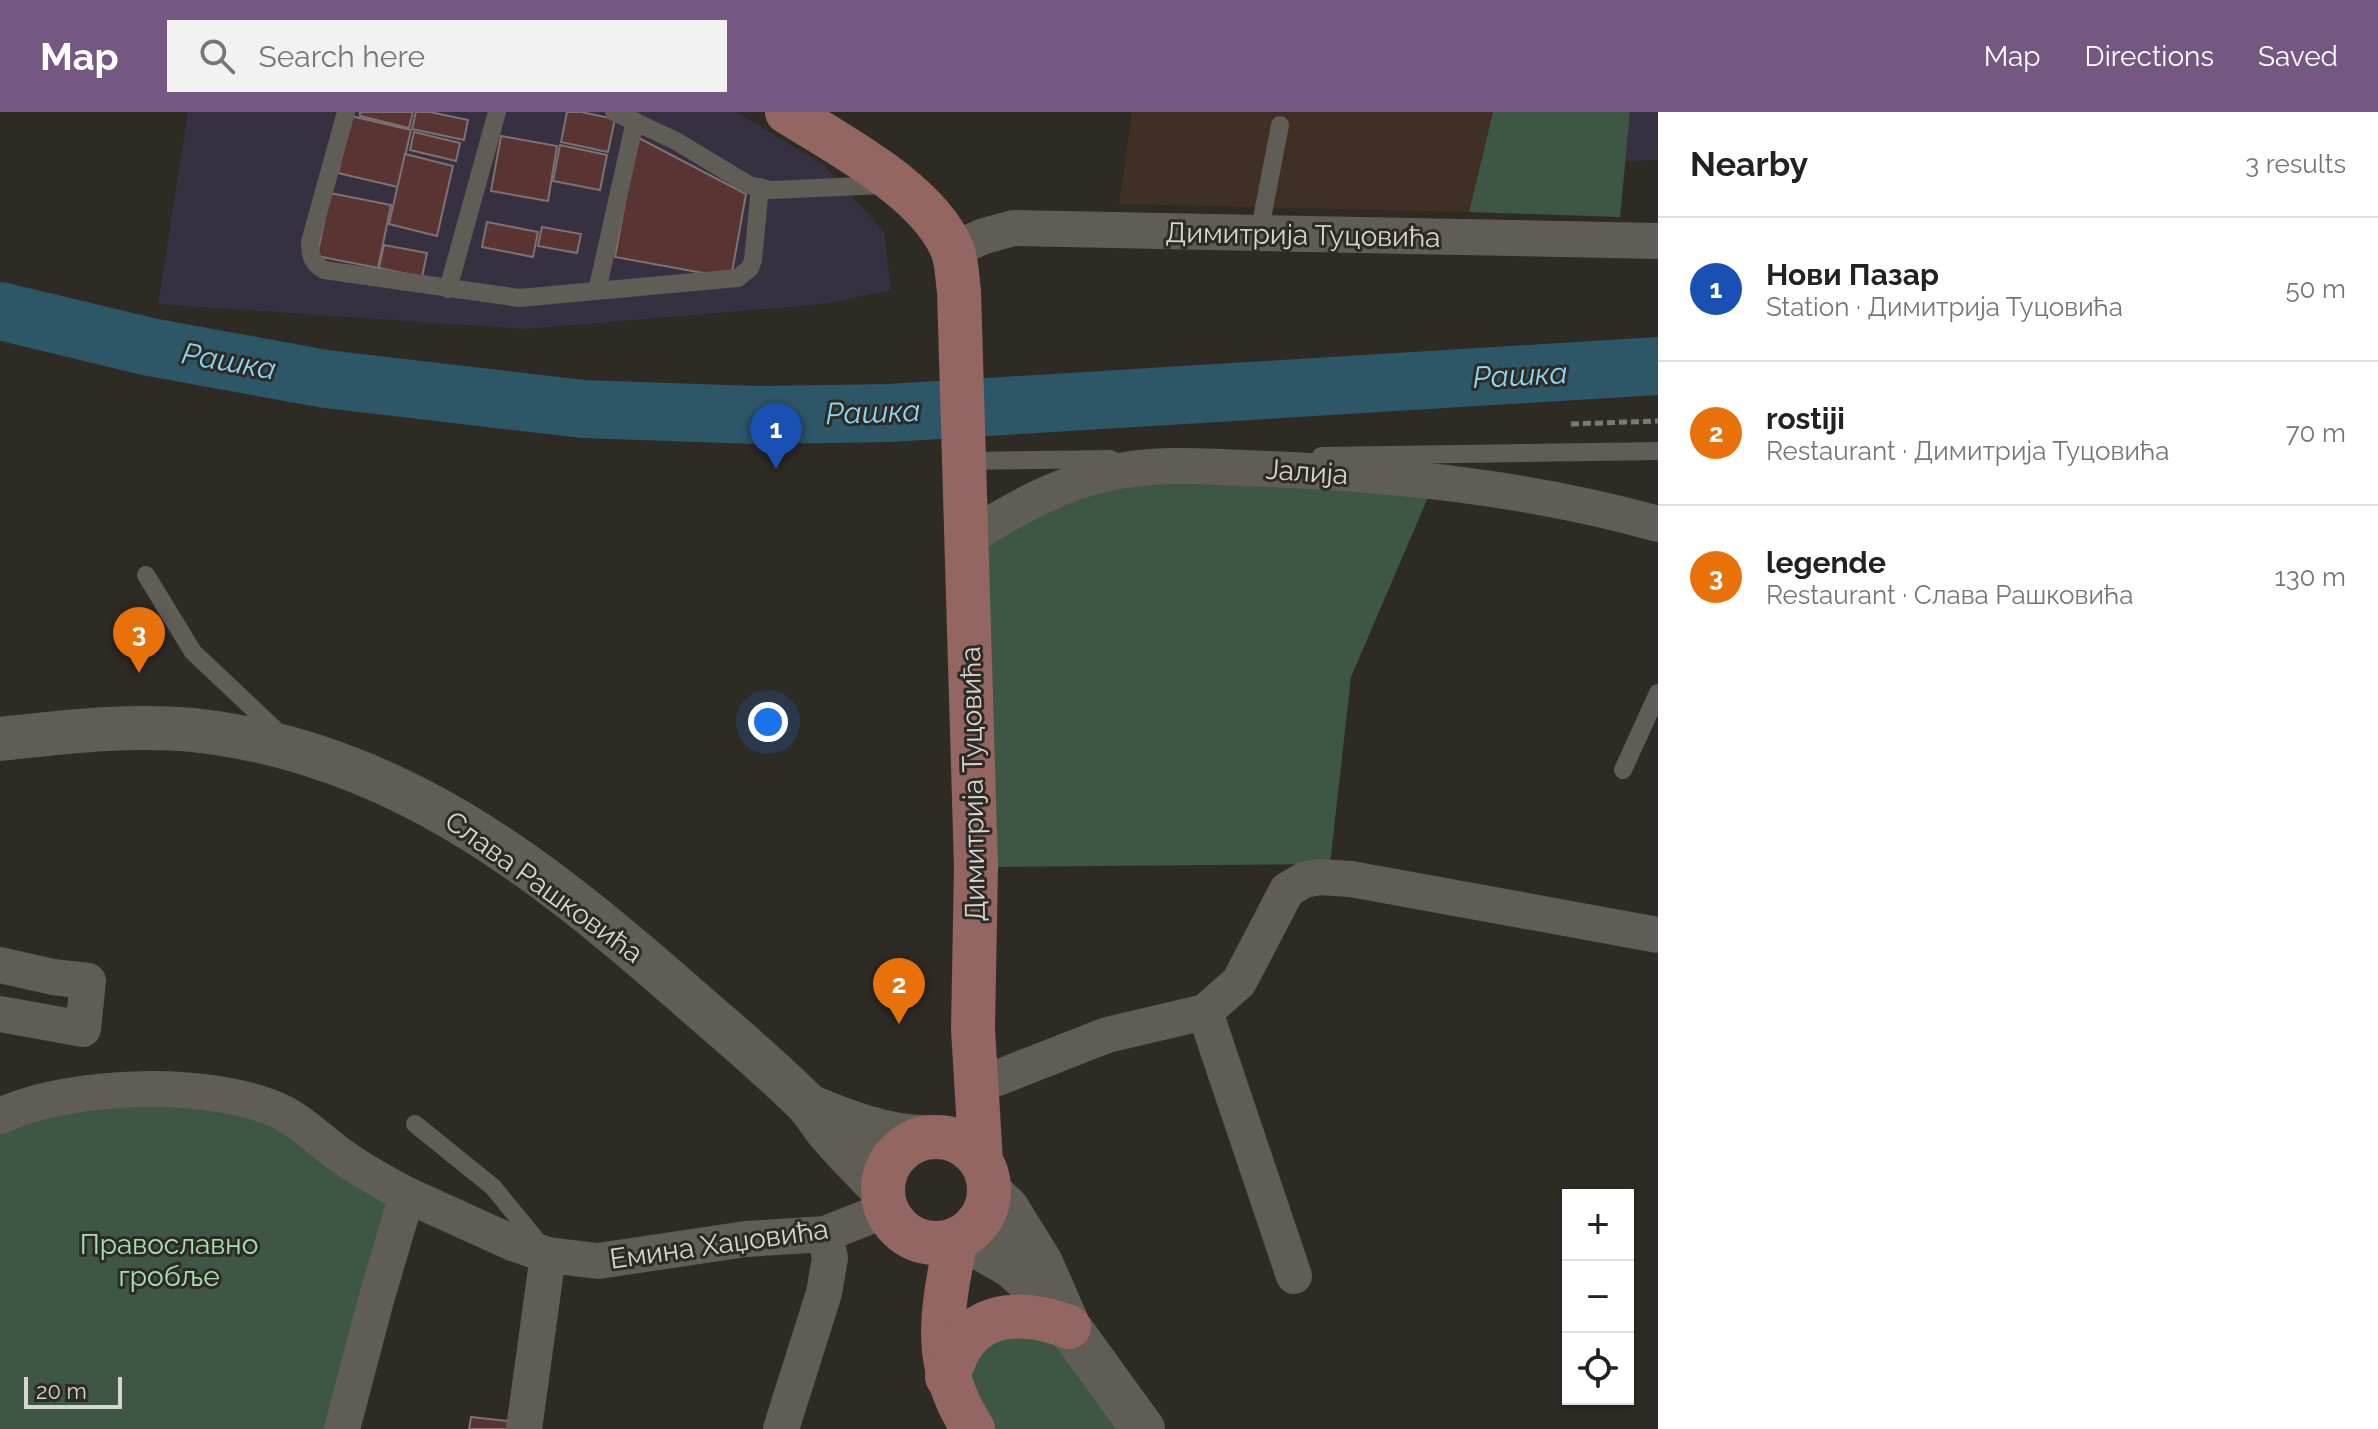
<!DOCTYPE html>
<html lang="en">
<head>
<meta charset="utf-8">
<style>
  :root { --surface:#fff; --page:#f2f2f2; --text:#222; --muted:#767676; --line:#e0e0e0; --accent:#755881 }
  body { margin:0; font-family:Raleway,sans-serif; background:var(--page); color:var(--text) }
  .controls { position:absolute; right:24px; bottom:24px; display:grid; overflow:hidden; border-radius:0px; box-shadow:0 2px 6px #0004 }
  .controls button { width:72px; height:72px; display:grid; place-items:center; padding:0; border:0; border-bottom:2px solid var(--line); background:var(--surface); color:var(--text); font:40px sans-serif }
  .scale { position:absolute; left:24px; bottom:20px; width:98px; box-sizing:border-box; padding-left:8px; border:4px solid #d7d5d1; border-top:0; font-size:22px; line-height:28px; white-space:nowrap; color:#d7d5d1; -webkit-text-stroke:6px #2e2b25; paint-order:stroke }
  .you { position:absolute; left:768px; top:610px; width:28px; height:28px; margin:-20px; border:6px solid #fff; border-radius:50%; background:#1a73e8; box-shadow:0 0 0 12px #1a73e833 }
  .badge { display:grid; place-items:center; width:52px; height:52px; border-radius:50%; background:var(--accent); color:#fff; font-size:26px; font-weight:700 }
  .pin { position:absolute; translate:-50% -66px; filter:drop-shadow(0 2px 4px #0008) }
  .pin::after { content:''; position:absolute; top:42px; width:28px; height:24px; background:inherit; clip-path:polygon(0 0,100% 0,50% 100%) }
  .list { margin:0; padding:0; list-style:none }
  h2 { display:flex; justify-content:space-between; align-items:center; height:104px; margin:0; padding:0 32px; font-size:34px }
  h2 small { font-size:26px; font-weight:400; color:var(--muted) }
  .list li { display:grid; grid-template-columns:52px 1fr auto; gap:24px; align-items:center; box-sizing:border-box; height:144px; padding:0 32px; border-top:2px solid var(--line) }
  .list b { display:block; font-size:30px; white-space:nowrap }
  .list p { margin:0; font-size:26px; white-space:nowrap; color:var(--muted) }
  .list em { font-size:26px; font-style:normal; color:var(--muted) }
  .icon { flex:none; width:44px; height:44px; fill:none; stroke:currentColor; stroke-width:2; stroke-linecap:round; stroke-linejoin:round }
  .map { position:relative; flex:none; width:1658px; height:1317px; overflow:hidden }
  header { display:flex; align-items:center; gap:48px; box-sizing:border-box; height:112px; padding:0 40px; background:var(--accent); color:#fff }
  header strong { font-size:38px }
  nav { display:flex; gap:44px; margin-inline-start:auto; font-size:28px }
  .search { width:560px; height:72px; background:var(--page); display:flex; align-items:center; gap:20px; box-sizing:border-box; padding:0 28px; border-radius:0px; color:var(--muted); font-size:30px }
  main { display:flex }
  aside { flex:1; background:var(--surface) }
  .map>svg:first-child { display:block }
</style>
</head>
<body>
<header>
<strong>Map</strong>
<div class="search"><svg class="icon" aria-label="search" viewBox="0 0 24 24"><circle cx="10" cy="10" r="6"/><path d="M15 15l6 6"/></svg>Search here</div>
<nav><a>Map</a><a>Directions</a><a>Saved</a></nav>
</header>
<main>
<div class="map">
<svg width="1658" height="1317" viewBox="0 0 1658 1317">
  <rect width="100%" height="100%" fill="#2e2b25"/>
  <polygon fill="#402f25" points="1132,0 1493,0 1469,100 1119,92"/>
  <g fill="#363040">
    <polygon points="188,0 736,0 824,53 884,120 891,178 823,192 526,217 158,192"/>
    <polygon points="1630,0 1658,0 1658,48 1625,49"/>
  </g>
  <g fill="#3d5744">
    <polygon points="1493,0 1630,0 1620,105 1469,100"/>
    <polygon points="1435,369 1351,565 1330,752 976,755 967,426 1072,371"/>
    <polygon points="209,982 407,1083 342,1317 0,1317 0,1004"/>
    <polygon points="1028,1203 1143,1317 973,1317 961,1234"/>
  </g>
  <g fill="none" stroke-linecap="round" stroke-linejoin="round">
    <polyline stroke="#2d5667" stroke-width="58" points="0,199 150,235 326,267 583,297 755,303 889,301 1658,254"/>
  </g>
  <g fill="#593433" stroke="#7b7271" stroke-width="2">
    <polygon points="360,0 413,0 409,16 360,4"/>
    <polygon points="416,0 430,0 468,8 464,28 412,17"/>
    <polygon points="567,0 581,0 615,7 608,40 561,30"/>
    <polygon points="351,4 411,18 398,75 338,61"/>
    <polygon points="414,20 460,31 456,49 410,38"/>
    <polygon points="501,24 557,34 548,89 491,79"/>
    <polygon points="637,25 746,82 731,166 615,145"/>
    <polygon points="560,33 607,43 600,78 553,69"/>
    <polygon points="405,42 453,54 437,124 389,112"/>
    <polygon points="330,81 391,93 378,156 317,144"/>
    <polygon points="487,110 538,120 533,145 482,135"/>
    <polygon points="542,115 581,122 577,141 538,134"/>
    <polygon points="384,133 427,141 422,165 379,156"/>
    <polygon points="471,1305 516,1310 515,1317 469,1317"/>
  </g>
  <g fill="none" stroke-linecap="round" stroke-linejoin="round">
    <polyline stroke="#7b7974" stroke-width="5" stroke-dasharray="8 4" stroke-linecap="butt" points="1571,312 1658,309"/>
    <g stroke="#605c56" stroke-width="18">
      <path d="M346 0 310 130C310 143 312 151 324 158L519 186 738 166 750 156 753 148 760 75"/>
      <polyline points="614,0 676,29 749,73 771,78 885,73"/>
      <polyline points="1259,122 1280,13"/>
      <polyline points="448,177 497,0"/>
      <polyline points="597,179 635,9"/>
      <polyline points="1321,344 1658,339"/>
      <polyline points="965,349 1111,347"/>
      <polyline points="146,463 193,540 281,623"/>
      <polyline points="1623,658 1658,581"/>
      <polyline points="415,1012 493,1075 542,1135"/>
    </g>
    <g stroke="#605c56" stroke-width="36">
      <polyline points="953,138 984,124 1014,116 1658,129"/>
      <path d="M967 426C1010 400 1055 373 1104 362 1158 349 1213 355 1268 357 1399 363 1531 376 1658 412"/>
      <polyline points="0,853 53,865 88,869 83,917 0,902"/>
      <polyline points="1205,900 1294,1164"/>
      <polyline points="977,974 1107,923 1205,900 1239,870 1287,778 1304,768 1319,765 1351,767 1658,823"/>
      <path d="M0 1004C69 971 217 966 285 1002 305 1013 321 1029 339 1042 360 1058 383 1070 407 1083"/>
      <polyline points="342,1317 376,1188 407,1083 515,1132 548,1143 598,1149 746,1127 825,1122 886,1098"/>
      <polyline points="524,1317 548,1143"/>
      <polyline points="781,1317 824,1181 830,1146 825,1122"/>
    </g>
    <g stroke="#605c56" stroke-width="44">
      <path d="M0 627C64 620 129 612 193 618 391 639 536 752 681 879 723 916 767 952 807 992 814 999 819 1008 825 1016 843 1038 863 1058 883 1078"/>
      <path d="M809 994C846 1009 885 1025 925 1025"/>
      <polyline points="989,1079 1007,1096 1041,1151 1069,1215 1143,1317"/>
      <polyline points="961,1125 1011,1154 1050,1188"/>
    </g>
    <g stroke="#946661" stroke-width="44">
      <path d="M787 0C839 33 927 78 952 137 957 149 957 166 959 179L976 755 973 917 981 1050"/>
      <circle cx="936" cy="1078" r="53"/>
      <path d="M956 1127C942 1199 930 1251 973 1317"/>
      <path d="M947 1265C951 1256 955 1245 960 1236 984 1195 1033 1201 1069 1215"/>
    </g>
  </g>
  <g text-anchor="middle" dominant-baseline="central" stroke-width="6" stroke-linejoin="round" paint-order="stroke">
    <g font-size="28" fill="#d7d5d1" stroke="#2e2b25">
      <text transform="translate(1303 123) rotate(1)">Димитрија Туцовића</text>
      <text transform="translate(1307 360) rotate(4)">Јалија</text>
      <text transform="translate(973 672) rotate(-91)">Димитрија Туцовића</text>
      <text transform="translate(544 775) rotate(36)">Слава Рашковића</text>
      <text transform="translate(719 1132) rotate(-8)">Емина Хаџовића</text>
    </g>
    <g font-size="28" fill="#a6e0b5" stroke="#2e2b25">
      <text x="169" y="1132">Православно<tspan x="169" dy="32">гробље</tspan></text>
    </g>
    <g font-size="30" font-style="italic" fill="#8dd6f4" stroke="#2e2b25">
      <text transform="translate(229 249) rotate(10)">Рашка</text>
      <text transform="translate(1520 263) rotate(-3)">Рашка</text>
      <text transform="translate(873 300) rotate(-2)">Рашка</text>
    </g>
  </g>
</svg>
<div class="controls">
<button>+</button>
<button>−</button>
<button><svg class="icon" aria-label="locate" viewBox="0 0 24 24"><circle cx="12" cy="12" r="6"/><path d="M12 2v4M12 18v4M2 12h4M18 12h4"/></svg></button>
</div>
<div class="scale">20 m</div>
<div class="you"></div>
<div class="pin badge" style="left:776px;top:357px;background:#1a4fb4">1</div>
<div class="pin badge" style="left:899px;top:912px;background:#e8710a">2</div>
<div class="pin badge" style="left:139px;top:561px;background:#e8710a">3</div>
</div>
<aside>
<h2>Nearby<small>3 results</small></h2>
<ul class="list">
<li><span class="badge" style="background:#1a4fb4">1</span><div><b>Нови Пазар</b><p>Station · Димитрија Туцовића</p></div><em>50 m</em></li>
<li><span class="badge" style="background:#e8710a">2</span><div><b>rostiji</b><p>Restaurant · Димитрија Туцовића</p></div><em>70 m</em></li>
<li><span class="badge" style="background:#e8710a">3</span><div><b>legende</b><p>Restaurant · Слава Рашковића</p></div><em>130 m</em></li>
</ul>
</aside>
</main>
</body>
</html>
